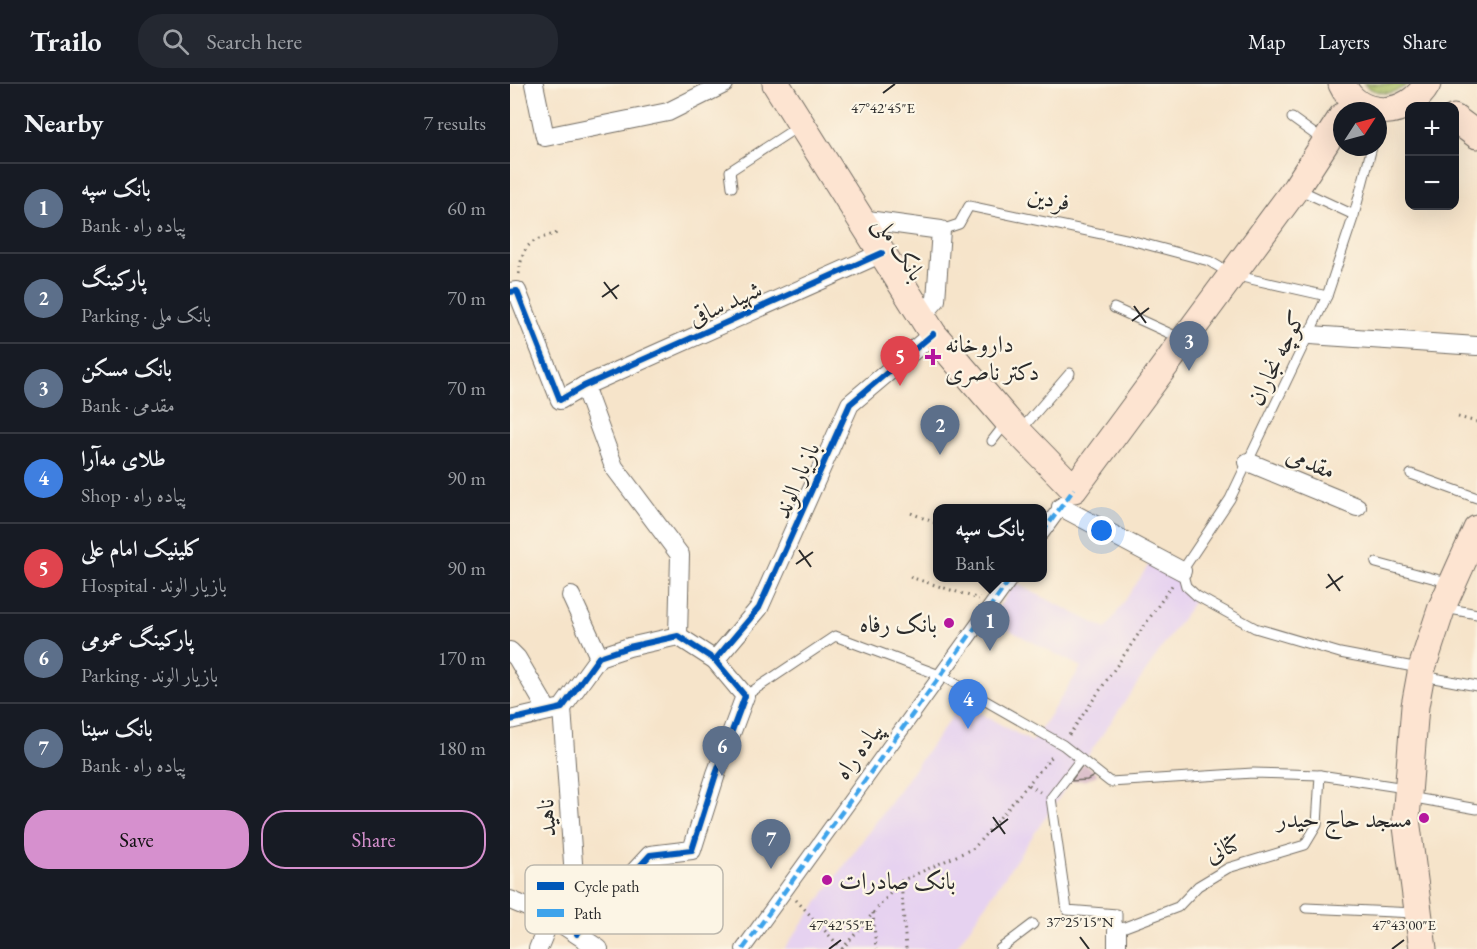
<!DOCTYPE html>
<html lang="en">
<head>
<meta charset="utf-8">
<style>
  :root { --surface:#171b24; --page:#242831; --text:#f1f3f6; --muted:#9ea1a6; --line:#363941; --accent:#d690ce }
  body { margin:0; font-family:"EB Garamond",Amiri,serif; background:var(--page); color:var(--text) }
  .controls { position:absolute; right:18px; top:18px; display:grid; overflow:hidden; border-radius:12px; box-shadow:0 6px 24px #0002 }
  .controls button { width:54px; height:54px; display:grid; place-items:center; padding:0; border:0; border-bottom:2px solid var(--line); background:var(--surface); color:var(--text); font:30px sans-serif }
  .compass { position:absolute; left:823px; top:18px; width:54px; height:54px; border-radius:50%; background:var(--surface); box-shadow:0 6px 24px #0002; rotate:54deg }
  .you { position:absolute; left:592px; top:447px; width:21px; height:21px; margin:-15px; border:4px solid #fff; border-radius:50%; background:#1a73e8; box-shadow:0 0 0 9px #1a73e833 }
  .badge { display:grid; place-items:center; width:39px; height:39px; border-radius:50%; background:var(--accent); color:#fff; font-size:20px; font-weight:700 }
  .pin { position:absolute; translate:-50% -50px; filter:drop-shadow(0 2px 3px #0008) }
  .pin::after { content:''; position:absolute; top:32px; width:21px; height:18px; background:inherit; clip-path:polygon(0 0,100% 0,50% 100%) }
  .popup { position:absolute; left:423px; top:420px; width:114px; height:78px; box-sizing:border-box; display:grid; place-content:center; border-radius:12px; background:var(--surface); filter:drop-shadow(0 2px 4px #0005); font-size:20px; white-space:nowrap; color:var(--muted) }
  .popup b { font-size:22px; color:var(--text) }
  .popup::after { content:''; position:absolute; left:50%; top:100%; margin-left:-12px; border:12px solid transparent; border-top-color:var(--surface) }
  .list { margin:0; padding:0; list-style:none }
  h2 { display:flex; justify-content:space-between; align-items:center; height:78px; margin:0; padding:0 24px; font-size:26px }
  h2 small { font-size:20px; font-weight:400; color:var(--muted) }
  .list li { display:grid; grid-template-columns:39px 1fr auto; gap:18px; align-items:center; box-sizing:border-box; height:90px; padding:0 24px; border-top:2px solid var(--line) }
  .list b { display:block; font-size:22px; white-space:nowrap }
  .list p { margin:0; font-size:20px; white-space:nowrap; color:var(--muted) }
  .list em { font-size:20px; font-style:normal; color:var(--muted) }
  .actions { display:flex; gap:12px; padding:18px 24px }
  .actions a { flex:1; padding:14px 0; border:2px solid var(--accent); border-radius:24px; text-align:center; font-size:21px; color:var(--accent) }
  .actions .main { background:var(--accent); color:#111 }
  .icon { flex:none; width:33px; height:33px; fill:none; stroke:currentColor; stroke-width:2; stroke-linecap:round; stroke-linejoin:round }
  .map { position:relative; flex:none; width:967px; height:865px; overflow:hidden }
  header { display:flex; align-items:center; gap:36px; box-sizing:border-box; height:84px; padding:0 30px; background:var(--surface); border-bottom:2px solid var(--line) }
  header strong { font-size:28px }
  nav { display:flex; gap:33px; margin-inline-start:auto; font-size:21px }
  .search { width:420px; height:54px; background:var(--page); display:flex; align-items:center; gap:15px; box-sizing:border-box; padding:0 21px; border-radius:24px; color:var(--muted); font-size:22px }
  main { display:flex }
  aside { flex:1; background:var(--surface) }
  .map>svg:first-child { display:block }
</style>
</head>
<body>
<header>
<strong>Trailo</strong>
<div class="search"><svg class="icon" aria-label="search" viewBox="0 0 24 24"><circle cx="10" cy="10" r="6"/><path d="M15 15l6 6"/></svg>Search here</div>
<nav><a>Map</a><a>Layers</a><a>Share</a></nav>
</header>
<main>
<aside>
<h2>Nearby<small>7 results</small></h2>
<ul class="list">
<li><span class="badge" style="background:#5c6f8a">1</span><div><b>بانک سپه</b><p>Bank · پیاده راه</p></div><em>60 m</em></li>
<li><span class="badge" style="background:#5c6f8a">2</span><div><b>پارکینگ</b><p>Parking · بانک ملی</p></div><em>70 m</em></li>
<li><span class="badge" style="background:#5c6f8a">3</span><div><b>بانک مسکن</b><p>Bank · مقدمی</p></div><em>70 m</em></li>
<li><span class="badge" style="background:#3f7fe0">4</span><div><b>طلای مه‌آرا</b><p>Shop · پیاده راه</p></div><em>90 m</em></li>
<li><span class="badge" style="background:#e0444e">5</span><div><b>کلینیک امام علی</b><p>Hospital · بازیار الوند</p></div><em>90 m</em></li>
<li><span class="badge" style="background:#5c6f8a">6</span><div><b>پارکینگ عمومی</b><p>Parking · بازیار الوند</p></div><em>170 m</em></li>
<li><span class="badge" style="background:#5c6f8a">7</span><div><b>بانک سینا</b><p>Bank · پیاده راه</p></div><em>180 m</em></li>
</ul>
<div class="actions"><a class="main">Save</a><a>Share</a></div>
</aside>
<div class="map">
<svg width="967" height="865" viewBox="0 0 967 865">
  <defs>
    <pattern id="grass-tufts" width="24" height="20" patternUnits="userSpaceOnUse" patternTransform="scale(1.5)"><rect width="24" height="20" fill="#abc065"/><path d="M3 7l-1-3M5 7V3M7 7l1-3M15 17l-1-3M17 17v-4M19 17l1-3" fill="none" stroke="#8b9c53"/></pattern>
  </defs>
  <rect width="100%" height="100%" fill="#fcf5e5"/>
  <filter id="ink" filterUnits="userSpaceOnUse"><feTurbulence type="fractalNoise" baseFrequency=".0167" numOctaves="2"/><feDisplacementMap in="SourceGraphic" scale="12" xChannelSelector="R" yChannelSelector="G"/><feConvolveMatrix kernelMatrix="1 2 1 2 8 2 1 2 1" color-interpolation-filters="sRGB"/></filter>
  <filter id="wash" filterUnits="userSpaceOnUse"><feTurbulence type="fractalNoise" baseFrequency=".008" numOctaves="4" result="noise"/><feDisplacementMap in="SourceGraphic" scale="24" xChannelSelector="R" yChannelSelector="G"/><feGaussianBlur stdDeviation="1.35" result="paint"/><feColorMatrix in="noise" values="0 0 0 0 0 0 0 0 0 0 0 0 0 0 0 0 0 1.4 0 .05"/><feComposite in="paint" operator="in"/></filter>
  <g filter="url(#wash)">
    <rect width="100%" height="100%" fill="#f6e4ca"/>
    <polygon fill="#e6d2f0" points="642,476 665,487 684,517 445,865 274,865 452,619 522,658 571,583 480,536 505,499 596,545"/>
    <path fill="url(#grass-tufts)" stroke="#6b7648" stroke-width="1.5" d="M854 0H898C883 12 868 12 854 0Z"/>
    <g id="blocks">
      <polygon fill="#c9a0bc" points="574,679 588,690 577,696 561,697"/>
    </g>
  </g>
  <g filter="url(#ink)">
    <use href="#blocks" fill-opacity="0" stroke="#726c63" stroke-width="1.5"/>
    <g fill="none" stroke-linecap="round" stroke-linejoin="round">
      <defs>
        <g id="service">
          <polyline points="782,34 814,57"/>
          <polyline points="862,63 844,131 817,212 720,415 672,487 676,502 687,512 745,544 830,569 909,584"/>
          <polyline points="222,103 220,87 289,42"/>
          <polyline points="788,105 844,131"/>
          <polyline points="431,146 449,140 459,122 620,156 699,177 723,191 817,212"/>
          <polyline points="604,224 672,255"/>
          <polyline points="510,347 560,289"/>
          <polyline points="482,357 496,339"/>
          <polyline points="901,390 967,414"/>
          <polyline points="866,479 941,499"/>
          <polyline points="935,524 967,530"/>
          <polyline points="913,592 967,602"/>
          <polyline points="235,612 325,552 432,592 553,661 600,698 743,689 810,691 895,704"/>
          <polyline points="571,675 541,714 557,826 607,830 607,846 668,823 688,802 718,784 795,761 807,741 810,691"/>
          <polyline points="899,713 967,725"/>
          <polyline points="796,824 905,829"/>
          <polyline points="490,865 523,840"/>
        </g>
        <g id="pedestrian">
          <polyline points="532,449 556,416"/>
          <polyline points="233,865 501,494"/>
        </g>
        <g id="minor">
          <polyline points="24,0 35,53 158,28 214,0"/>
          <polyline points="350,135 431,146 426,216 412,232"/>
          <polyline points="0,208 7,207 50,316 74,302 372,169"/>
          <polyline points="800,251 967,262"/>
          <polyline points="74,302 104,383 170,471 168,552"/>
          <polyline points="738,378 847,423"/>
          <polyline points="551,423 672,487"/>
          <polyline points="61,512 89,573"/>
          <polyline points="0,567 7,574 38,627"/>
          <polyline points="205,576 249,524 340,320 423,250"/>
          <polyline points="0,636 52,624 89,573 119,563 168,552 205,576 235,612 206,690 182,766 140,771 67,850"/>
          <polyline points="0,816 41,833 89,865"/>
          <polyline points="28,865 41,833 64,793 52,624"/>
          <polyline points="607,865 607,846"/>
        </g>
        <g id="secondary">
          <polyline points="266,0 423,250 498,337 564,405 786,104 832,33"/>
          <path d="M832 0C849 38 899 33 917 0"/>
          <polyline points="944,34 967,51"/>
          <polyline points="913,865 896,735 905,622 912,584 932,523 967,445"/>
        </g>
      </defs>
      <use href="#service" stroke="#726c63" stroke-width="11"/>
      <use href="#pedestrian" stroke="#726c63" stroke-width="16"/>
      <use href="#minor" stroke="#726c63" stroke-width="20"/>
      <use href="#secondary" stroke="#726c63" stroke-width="29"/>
      <g stroke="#726c63" stroke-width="3" stroke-dasharray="1.5 4.5" stroke-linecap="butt">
        <path d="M9 190C13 157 21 157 51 148"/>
        <polyline points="948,333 967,338"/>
        <polyline points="401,429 428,440"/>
        <polyline points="400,493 469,515"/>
        <polyline points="559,651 663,500"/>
        <polyline points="519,701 530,708"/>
        <polyline points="391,797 396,865"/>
        <polyline points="286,816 332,865"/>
        <polyline points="363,829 366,865"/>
        <polyline points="332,865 391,797 464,764 544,670"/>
      </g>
      <use href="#service" stroke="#fff" stroke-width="9"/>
      <use href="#pedestrian" stroke="#fff" stroke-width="14"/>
      <use href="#minor" stroke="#fff" stroke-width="18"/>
      <use href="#secondary" stroke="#fde4d1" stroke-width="27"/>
      <g stroke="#3ea3eb" stroke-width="4.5" stroke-dasharray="9 4.5" stroke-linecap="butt">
        <polyline points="532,449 564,405"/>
        <polyline points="233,865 501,494"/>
      </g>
      <defs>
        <g id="cycleway">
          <polyline points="0,208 7,207 50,316 74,302 372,169"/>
          <polyline points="205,576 249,524 340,320 423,250"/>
          <polyline points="0,636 52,624 89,573 119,563 168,552 205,576 235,612 206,690 182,766 140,771 67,850"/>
        </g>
      </defs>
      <use href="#cycleway" stroke="#fcf5e5" stroke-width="10"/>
      <use href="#cycleway" stroke="#0057b8" stroke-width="6"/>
    </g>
  </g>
  <path fill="none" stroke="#2b2b2b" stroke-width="2" d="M373 9 385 0M94 198 107 215M92 213 109 201M624 222 636 239M622 237 639 224M289 466 301 483M286 480 303 468M818 490 830 507M816 504 833 492M483 733 495 750M481 748 498 735M570 853 579 865M319 865 331 856M882 865 894 856"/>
  <g fill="#b5179e" stroke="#fcf5e5" stroke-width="2">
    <path d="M420 264h6v6h6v6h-6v6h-6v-6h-6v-6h6z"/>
    <circle cx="439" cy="539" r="6"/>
    <circle cx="914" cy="734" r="6"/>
    <circle cx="317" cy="796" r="6"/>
  </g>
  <g text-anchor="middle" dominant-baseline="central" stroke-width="4.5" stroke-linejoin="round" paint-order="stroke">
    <g font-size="24" fill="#2b2b2b" stroke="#fcf5e5">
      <text transform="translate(539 114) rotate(12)">فردین</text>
      <text transform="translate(390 164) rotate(57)">بانک ملی</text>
      <text transform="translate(215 219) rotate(-24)">شهید ساقی</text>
      <text transform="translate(766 274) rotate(-64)">کوچه نجاران</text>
      <text transform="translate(801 378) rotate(22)">مقدمی</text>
      <text transform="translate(286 396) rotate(-66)">بازیار الوند</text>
      <text transform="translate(348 666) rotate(-54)">پیاده راه</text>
      <text transform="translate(36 734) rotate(-94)">ناهید</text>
      <text transform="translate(713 764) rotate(-23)">کتانی</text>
    </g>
    <g font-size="24" fill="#2b2b2b" stroke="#fcf5e5" text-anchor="start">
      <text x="435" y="259">داروخانه<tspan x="435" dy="28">دکتر ناصری</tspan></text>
      <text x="427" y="539" text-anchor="end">بانک رفاه</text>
      <text x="902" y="734" text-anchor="end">مسجد حاج حیدر</text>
      <text x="329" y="796">بانک صادرات</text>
    </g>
  </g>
  <rect x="15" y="781" width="198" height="69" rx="9" fill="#fcf5e5" stroke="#bdb8ad" stroke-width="1.5"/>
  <rect x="27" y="798" width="27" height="8" fill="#0057b8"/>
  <rect x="27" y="825" width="27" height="8" fill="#3ea3eb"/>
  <g font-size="16" fill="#2b2b2b">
    <text x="64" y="808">Cycle path</text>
    <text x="64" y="835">Path</text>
  </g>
  <g font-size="15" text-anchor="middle" fill="#2b2b2b" stroke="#fcf5e5" stroke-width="4.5" stroke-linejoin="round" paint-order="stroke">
    <text x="373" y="29">47°42'45"E</text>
    <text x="570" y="843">37°25'15"N</text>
    <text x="331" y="846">47°42'55"E</text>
    <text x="894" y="846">47°43'00"E</text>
  </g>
</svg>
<div class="controls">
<button>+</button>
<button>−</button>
</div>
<svg class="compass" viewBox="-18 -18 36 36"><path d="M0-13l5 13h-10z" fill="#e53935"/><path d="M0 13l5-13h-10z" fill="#9ea1a6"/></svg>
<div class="you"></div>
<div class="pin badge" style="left:480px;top:567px;background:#5c6f8a">1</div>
<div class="popup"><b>بانک سپه</b>Bank</div>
<div class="pin badge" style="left:430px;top:371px;background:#5c6f8a">2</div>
<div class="pin badge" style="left:679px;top:287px;background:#5c6f8a">3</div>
<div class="pin badge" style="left:458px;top:645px;background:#3f7fe0">4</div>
<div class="pin badge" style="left:390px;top:302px;background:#e0444e">5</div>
<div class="pin badge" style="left:212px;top:692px;background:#5c6f8a">6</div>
<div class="pin badge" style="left:261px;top:785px;background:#5c6f8a">7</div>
</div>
</main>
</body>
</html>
